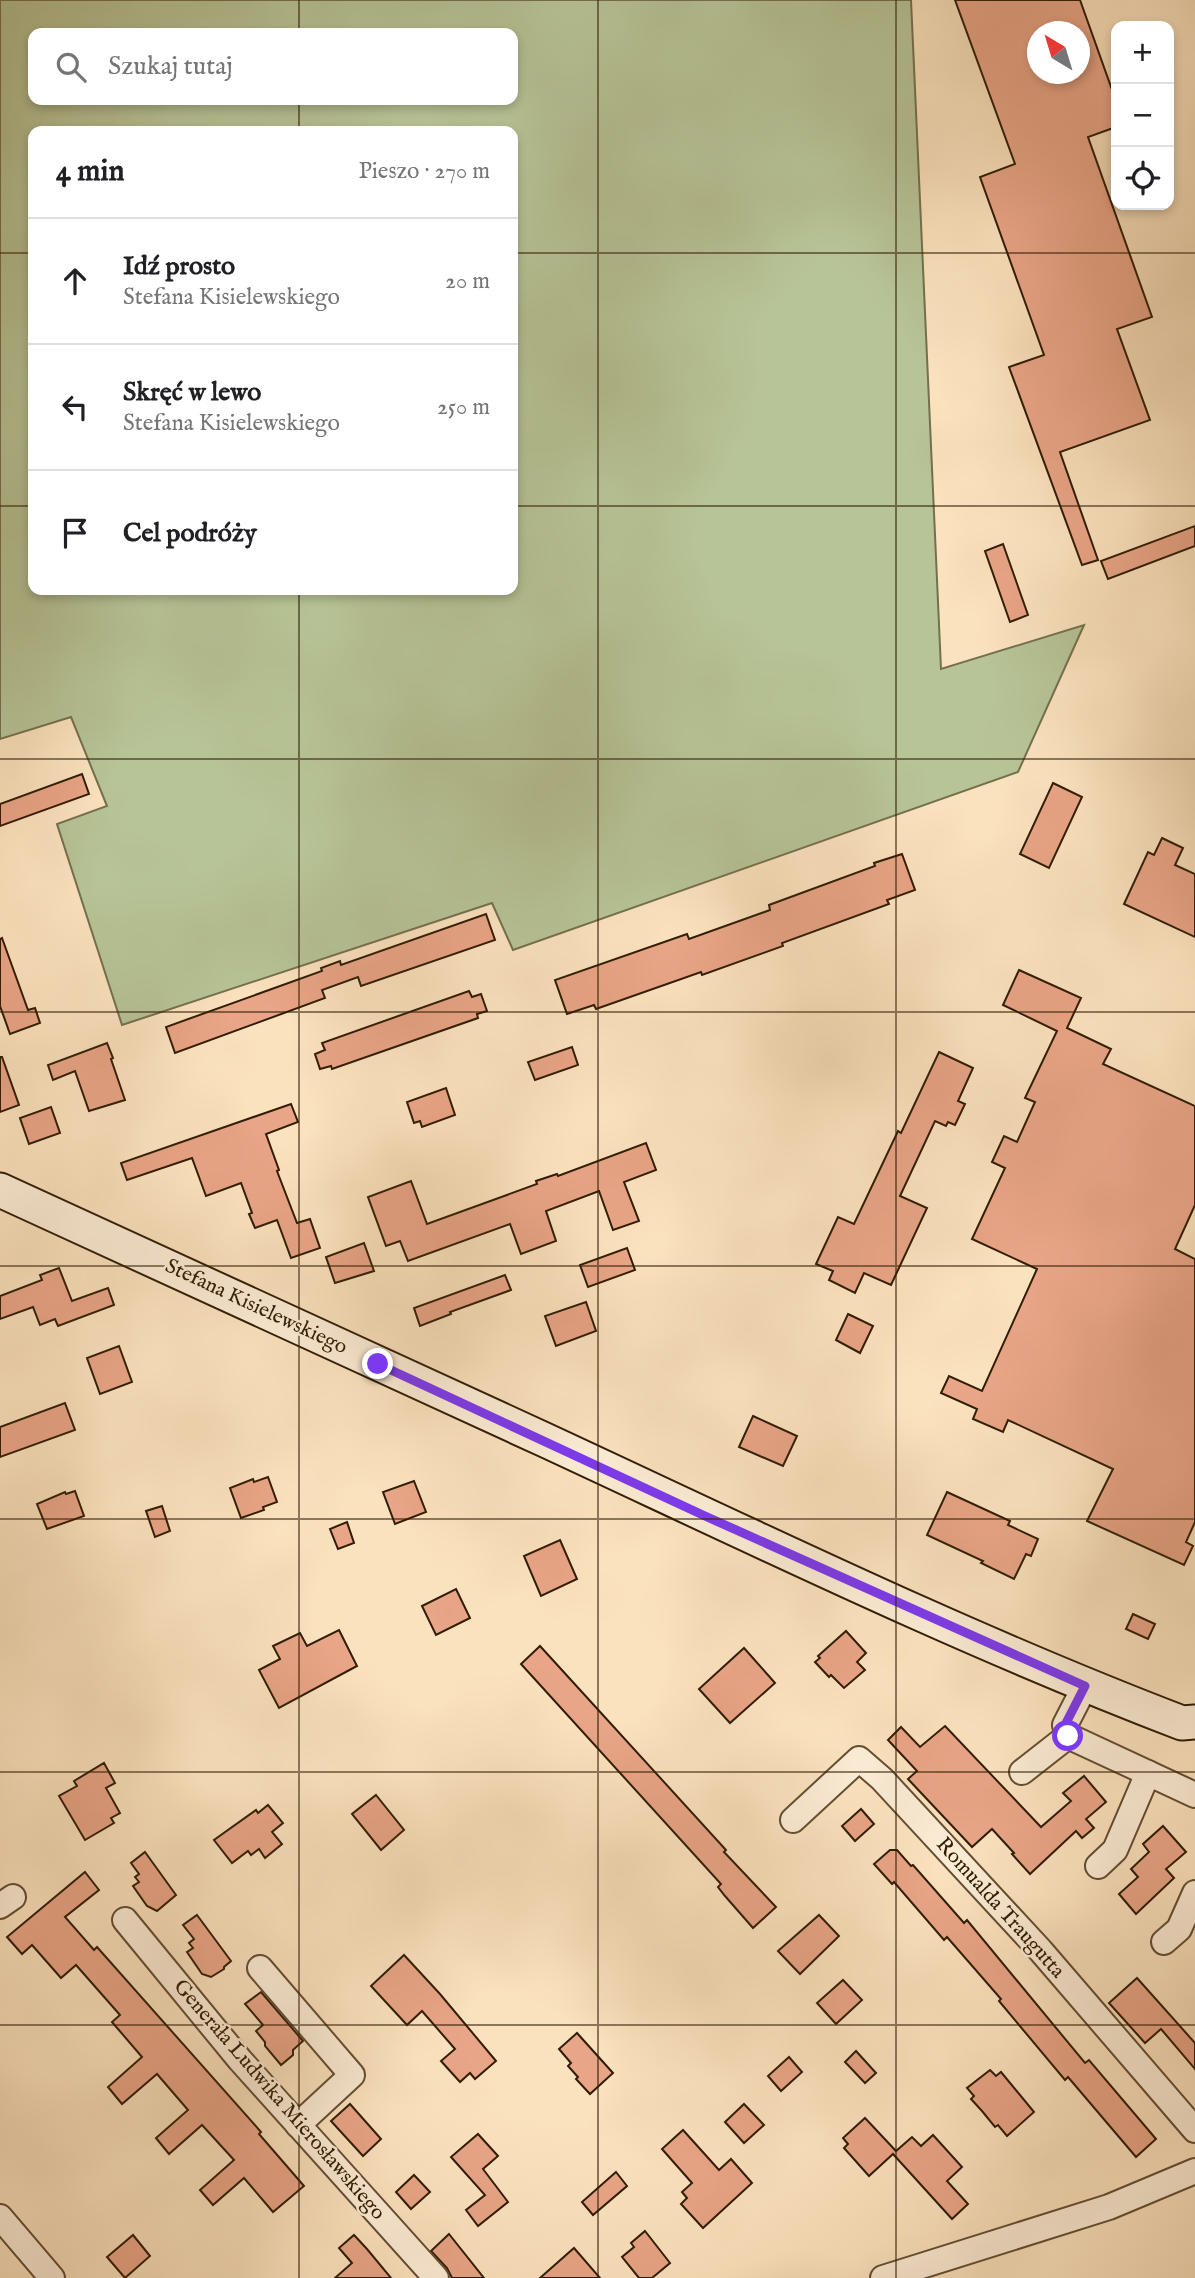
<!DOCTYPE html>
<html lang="pl">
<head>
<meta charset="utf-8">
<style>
  :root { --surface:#fff; --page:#f2f2f2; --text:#202124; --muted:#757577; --line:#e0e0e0 }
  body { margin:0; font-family:"IM FELL English",serif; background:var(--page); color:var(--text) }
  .controls { position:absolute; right:21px; top:21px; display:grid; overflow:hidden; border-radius:14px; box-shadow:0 4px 10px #0003 }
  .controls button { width:63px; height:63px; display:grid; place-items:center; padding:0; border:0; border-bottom:2px solid var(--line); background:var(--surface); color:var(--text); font:35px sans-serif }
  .compass { position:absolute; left:1027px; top:21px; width:63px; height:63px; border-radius:50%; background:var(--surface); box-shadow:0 4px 10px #0003; rotate:322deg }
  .stop { position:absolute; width:21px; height:21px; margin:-16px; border:5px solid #7c3aed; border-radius:50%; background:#fff }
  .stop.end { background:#7c3aed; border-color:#fff; box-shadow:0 2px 7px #0008 }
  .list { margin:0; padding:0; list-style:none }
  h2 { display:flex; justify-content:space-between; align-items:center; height:91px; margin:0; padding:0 28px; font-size:30px }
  h2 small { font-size:23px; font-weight:400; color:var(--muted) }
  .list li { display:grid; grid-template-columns:46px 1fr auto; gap:21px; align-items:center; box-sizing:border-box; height:126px; padding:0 28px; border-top:2px solid var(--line) }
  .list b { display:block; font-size:26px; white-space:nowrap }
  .list p { margin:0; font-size:23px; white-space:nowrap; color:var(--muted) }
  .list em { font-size:23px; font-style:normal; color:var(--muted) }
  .icon { flex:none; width:38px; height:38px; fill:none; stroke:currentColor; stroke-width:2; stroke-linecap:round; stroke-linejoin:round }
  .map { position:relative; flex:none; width:1195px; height:2278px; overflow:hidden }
  .search { position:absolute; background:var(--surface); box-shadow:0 4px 10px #0003; left:28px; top:28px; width:490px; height:77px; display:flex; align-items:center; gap:18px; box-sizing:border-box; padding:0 24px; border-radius:14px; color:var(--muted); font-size:26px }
  .panel { position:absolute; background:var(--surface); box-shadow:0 4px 10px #0003; left:28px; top:126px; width:490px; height:469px; border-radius:14px }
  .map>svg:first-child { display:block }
</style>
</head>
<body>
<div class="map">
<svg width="1195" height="2278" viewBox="0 0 1195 2278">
  <rect width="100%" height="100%" fill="#fbe2be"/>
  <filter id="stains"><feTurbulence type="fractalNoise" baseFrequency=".00286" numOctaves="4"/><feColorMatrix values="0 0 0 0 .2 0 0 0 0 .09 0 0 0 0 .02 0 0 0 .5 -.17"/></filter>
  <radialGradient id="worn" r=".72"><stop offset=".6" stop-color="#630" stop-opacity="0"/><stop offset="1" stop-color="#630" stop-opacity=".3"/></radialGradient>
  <path fill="#b7c497" stroke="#74704e" stroke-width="2" fill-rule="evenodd" d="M0 0H911L941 669 1084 625 1018 772 513 950 492 903 122 1025 57 824 107 806 71 717 0 739ZM33 33H513V100H33ZM33 131H513V590H33Z"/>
  <g fill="#e9a587" stroke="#311d04" stroke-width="2" fill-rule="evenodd">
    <path d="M955 0H1080L1116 101V127L1088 137 1152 317 1117 329 1150 420 1060 452 1098 560 1082 565 1009 367 1044 355 980 177 1015 164ZM1038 32H1080V74H1038Z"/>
    <polygon points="1195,526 1195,546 1108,579 1101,561"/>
    <polygon points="1003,544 1028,615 1010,622 985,551"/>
    <polygon points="82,774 89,794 0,826 0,804"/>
    <polygon points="1053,783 1082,797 1049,868 1020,854"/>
    <polygon points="1162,838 1183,848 1175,865 1195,874 1195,937 1124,904 1148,852 1154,855"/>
    <polygon points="902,854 915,890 887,900 889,904 782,943 783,946 702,975 701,972 596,1009 594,1005 567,1014 555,980 687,934 689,939 770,910 769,905 875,866 874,863"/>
    <polygon points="486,914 495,940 361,986 358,977 322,990 325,998 175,1053 166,1027 322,971 321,968 340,961 341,965"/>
    <polygon points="2,938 28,1010 35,1008 40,1023 10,1034 0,1006 0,939"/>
    <polygon points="1019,970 1081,998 1067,1028 1111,1049 1103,1064 1195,1106 1195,1205 1175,1249 1195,1259 1195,1522 1186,1542 1193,1546 1184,1565 1087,1521 1113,1469 1008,1420 1003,1432 973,1419 977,1409 941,1393 949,1376 982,1391 1037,1269 972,1239 1005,1168 992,1162 1004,1136 1017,1142 1035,1102 1025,1098 1057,1031 1003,1005"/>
    <polygon points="469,991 472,997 481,994 487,1011 477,1014 478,1018 332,1069 331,1066 320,1069 315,1054 325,1050 322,1043"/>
    <polygon points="107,1043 113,1058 111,1059 125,1100 89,1111 75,1071 53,1080 48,1065"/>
    <polygon points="572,1047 578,1065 535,1080 528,1062"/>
    <polygon points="939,1052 973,1068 958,1101 965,1104 955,1125 948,1122 946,1126 935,1121 900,1196 927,1208 891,1285 864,1273 855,1293 829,1280 833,1271 816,1264 838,1217 854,1224 898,1131 901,1133"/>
    <polygon points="0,1057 2,1057 19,1105 0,1112"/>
    <polygon points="446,1088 455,1115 422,1127 420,1121 414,1123 407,1102"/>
    <polygon points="291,1104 298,1122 266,1134 279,1170 277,1171 297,1223 310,1219 320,1248 291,1258 277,1220 255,1228 249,1214 252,1213 241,1183 206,1196 192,1158 127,1180 121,1163"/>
    <polygon points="51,1107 60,1133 29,1144 20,1118"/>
    <polygon points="646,1143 656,1170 624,1182 639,1221 613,1230 599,1191 546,1211 556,1241 521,1254 510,1224 408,1261 400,1241 386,1246 368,1197 411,1181 427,1224 537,1184 536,1181 557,1174 558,1176"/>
    <polygon points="364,1243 374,1271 335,1283 326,1257"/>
    <polygon points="627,1248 635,1270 588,1287 580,1265"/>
    <polygon points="59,1268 72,1301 108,1288 114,1305 58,1326 55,1319 40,1325 33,1307 0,1319 0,1296 42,1280 40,1275"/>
    <polygon points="505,1275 511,1290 450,1312 451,1314 420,1326 414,1308"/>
    <polygon points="586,1302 596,1331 556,1346 545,1316"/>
    <polygon points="848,1314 873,1326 860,1353 836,1340"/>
    <polygon points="119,1346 132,1382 100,1394 87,1358"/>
    <polygon points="65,1403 75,1430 0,1457 0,1427"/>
    <polygon points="753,1416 797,1436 783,1466 739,1447"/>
    <polygon points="268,1477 277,1502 263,1507 264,1510 241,1518 230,1488 253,1479 254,1482"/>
    <polygon points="414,1481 426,1512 395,1524 383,1492"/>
    <polygon points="75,1491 84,1516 47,1529 37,1504 65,1492 66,1494"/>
    <polygon points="947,1492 1010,1521 1008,1525 1038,1539 1031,1556 1026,1554 1014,1579 981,1563 983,1561 927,1535"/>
    <polygon points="162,1506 170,1531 155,1537 146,1511"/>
    <polygon points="347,1522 354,1543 338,1549 330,1529"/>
    <polygon points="560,1540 577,1579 541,1596 524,1556"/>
    <polygon points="456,1589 470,1618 436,1635 422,1606"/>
    <polygon points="1133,1614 1155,1624 1148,1639 1126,1629"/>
    <polygon points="339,1630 357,1666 279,1708 259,1670 280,1659 273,1646 300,1633 307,1646"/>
    <polygon points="846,1631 866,1653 857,1662 865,1670 844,1688 831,1675 829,1677 815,1662 820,1658 818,1656"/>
    <polygon points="540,1646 726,1850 724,1852 776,1907 753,1928 725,1896 718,1887 721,1884 521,1664"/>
    <polygon points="744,1648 775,1683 730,1723 699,1689"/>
    <polygon points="945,1726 1041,1827 1071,1801 1063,1793 1084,1776 1106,1802 1086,1819 1094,1828 1082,1838 1076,1831 1030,1874 1012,1854 1014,1853 992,1829 972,1847 908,1779 917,1771 888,1740 901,1727 920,1747"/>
    <polygon points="104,1763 115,1783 106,1788 120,1813 111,1818 114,1823 85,1840 59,1796 77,1786 74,1781"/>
    <polygon points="376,1795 404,1830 381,1850 352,1814"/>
    <polygon points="268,1805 283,1823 272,1832 282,1844 265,1858 259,1849 251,1855 248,1851 232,1863 214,1840 256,1810 258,1813"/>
    <polygon points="861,1809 874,1824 855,1841 842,1826"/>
    <polygon points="1163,1826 1186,1852 1166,1869 1174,1878 1136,1914 1119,1894 1138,1877 1131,1869 1149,1852 1143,1844"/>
    <polygon points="890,1850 897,1850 911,1866 913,1865 964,1923 967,1920 1085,2063 1089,2060 1156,2139 1136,2157 1068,2077 1065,2080 999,2001 1001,1999 947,1937 944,1940 894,1882 892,1884 874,1864"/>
    <polygon points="145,1852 176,1895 157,1911 147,1906 133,1886 139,1882 135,1877 139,1874 131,1863"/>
    <polygon points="85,1872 99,1890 65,1917 94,1950 97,1947 261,2132 259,2134 304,2186 273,2212 244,2178 213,2205 200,2190 234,2160 202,2125 169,2154 156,2138 188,2110 157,2074 122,2104 108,2087 142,2057 112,2022 120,2015 76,1965 61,1978 32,1945 22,1954 7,1937"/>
    <polygon points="197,1915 231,1961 224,1967 224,1969 211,1977 202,1974 187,1952 193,1948 189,1943 194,1939 183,1925"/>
    <polygon points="819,1915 839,1936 800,1974 778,1951"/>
    <polygon points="404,1955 440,1994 496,2061 475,2079 470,2073 460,2082 441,2061 455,2049 422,2011 407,2025 371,1986"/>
    <polygon points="1137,1978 1195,2043 1195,2069 1161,2029 1145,2043 1109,2003"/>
    <polygon points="843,1980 862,2000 836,2024 817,2003"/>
    <polygon points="261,1992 303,2041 293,2050 293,2055 281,2065 265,2046 265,2042 256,2031 263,2025 245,2004"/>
    <polygon points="577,2033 613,2073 590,2094 576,2079 578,2077 568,2066 571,2063 559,2049"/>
    <polygon points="856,2051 876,2073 865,2083 845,2062"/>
    <polygon points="789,2057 802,2072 781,2091 768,2076"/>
    <polygon points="990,2070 996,2076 1001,2072 1034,2112 1007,2136 998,2125 995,2127 982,2111 971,2099 974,2096 967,2088"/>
    <polygon points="350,2104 381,2139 363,2156 331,2121"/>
    <polygon points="744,2104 764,2125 744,2143 725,2122"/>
    <polygon points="865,2118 896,2151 912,2137 921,2146 933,2135 962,2167 947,2181 968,2204 952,2219 893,2154 869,2176 844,2148 848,2144 843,2138"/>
    <polygon points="683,2130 719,2170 731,2159 752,2183 703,2228 681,2204 687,2198 682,2192 692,2183 662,2149"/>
    <polygon points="478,2134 498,2156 483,2169 508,2202 478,2226 466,2210 485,2195 451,2157"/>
    <polygon points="616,2172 627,2186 593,2215 582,2202"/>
    <polygon points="414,2175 430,2192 411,2209 396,2192"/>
    <polygon points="645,2231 670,2263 652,2278 639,2278 622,2257 634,2247 631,2243"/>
    <polygon points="449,2234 484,2278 452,2278 447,2268 431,2251"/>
    <polygon points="133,2235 150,2256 125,2278 107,2257"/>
    <polygon points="354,2235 367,2249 391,2278 335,2278 352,2263 339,2248"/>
    <polygon points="574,2248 600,2278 540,2278"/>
  </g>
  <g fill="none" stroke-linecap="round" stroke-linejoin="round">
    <defs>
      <g id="street">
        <polyline points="1085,1686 1065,1725 1068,1736 1195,1795"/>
        <polyline points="1022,1772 1068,1736"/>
        <polyline points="793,1820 859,1759 882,1779 1041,1951 1195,2130"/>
        <polyline points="1098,1866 1115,1850 1148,1773"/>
        <polyline points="0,1906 13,1897"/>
        <polyline points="125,1920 240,2060 436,2278"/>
        <polyline points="1164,1942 1179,1929 1195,1893"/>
        <polyline points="260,1968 352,2075 298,2125"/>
        <polyline points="0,2217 52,2278"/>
        <polyline points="883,2278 1109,2207 1195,2171"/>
      </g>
      <path id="secondary" d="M0 1190C181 1274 363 1356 545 1440 756 1538 965 1640 1182 1723L1195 1722"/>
    </defs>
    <use href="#street" stroke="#644e32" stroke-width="28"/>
    <use href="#secondary" stroke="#311d04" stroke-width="37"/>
    <use href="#street" stroke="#fcecd5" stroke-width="24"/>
    <use href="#secondary" stroke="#fcecd5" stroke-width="33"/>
  </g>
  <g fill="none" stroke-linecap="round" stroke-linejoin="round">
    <polyline stroke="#7c3aed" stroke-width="9" points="378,1364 705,1516 1085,1686 1065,1725 1068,1736"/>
  </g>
  <path fill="none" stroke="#311d04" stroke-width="2" stroke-opacity="0.55" d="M299 0V33M598 0V2278M896 0V2278M299 100V131M0 253H33M513 253H1195M0 506H33M513 506H1195M299 590V2278M0 759H1195M0 1012H1195M0 1266H1195M0 1519H1195M0 1772H1195M0 2025H1195"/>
  <g text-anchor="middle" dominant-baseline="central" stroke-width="5" stroke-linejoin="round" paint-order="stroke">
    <g font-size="21" fill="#311d04" stroke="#fcecd5">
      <text transform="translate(256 1307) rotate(25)">Stefana Kisielewskiego</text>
      <text transform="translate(1000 1908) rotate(48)">Romualda Traugutta</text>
      <text transform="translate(279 2100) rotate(49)">Generała Ludwika Mierosławskiego</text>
    </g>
  </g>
  <rect width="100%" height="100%" filter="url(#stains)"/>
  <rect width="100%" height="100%" fill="url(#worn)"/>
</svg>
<div class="controls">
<button>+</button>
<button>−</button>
<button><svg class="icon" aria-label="locate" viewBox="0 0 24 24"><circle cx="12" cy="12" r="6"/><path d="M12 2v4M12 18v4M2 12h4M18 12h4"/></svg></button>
</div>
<svg class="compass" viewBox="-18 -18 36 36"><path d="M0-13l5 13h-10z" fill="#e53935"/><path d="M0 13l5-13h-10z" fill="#757577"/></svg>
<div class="stop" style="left:1068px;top:1736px"></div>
<div class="stop end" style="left:378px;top:1364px"></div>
<div class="search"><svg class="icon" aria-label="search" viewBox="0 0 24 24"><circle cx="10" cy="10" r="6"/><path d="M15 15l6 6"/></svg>Szukaj tutaj</div>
<section class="panel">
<h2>4 min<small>Pieszo · 270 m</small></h2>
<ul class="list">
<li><svg class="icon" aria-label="ahead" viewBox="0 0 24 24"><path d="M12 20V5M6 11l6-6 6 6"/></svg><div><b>Idź prosto</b><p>Stefana Kisielewskiego</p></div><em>20 m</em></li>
<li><svg class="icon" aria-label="left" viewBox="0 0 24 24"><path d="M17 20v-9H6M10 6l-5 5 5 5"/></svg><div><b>Skręć w lewo</b><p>Stefana Kisielewskiego</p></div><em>250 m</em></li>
<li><svg class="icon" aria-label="arrive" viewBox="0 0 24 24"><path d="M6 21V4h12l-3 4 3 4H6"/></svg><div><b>Cel podróży</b></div></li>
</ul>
</section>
</div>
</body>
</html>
